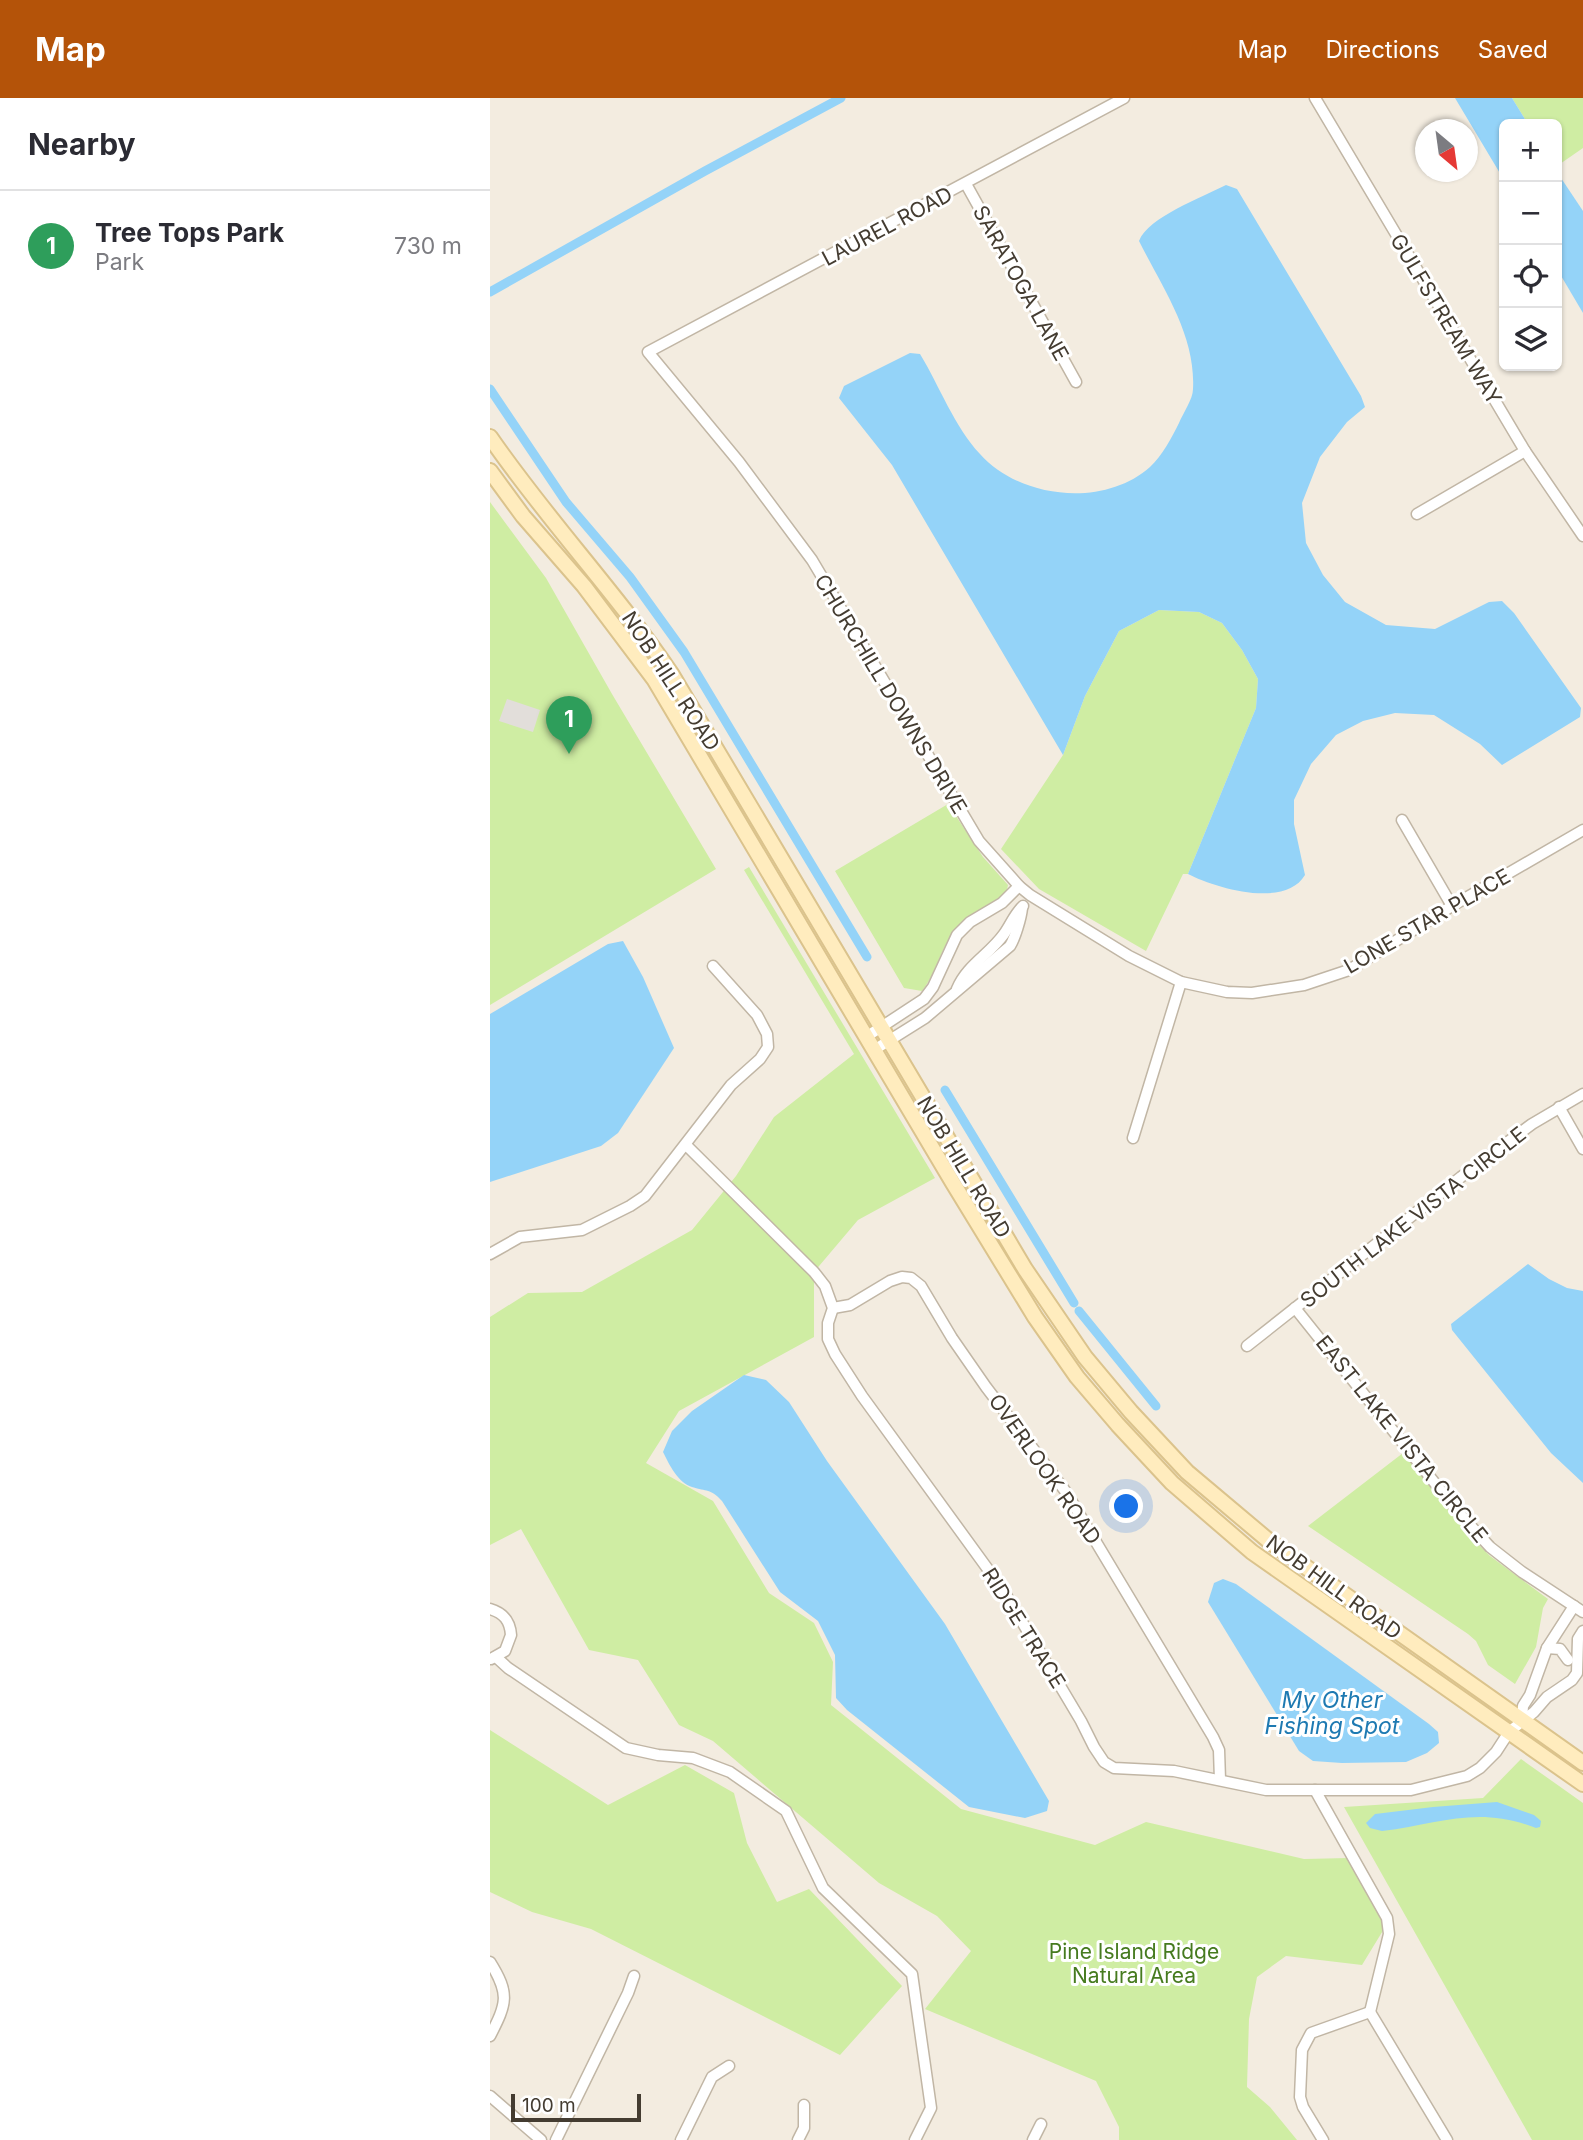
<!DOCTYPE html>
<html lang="en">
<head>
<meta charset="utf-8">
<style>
  :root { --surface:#fff; --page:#f7f7f7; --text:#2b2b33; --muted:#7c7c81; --line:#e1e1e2; --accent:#b45309 }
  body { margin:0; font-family:Inter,sans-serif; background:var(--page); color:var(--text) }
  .controls { position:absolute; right:21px; top:21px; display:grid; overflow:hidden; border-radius:10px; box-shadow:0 2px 5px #0004 }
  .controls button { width:63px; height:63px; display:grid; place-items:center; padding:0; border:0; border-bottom:2px solid var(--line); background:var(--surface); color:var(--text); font:35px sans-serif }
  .compass { position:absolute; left:925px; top:21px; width:63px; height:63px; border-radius:50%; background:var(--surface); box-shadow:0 2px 5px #0004; rotate:151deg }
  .scale { position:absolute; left:21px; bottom:18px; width:130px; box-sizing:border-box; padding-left:7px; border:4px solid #443c31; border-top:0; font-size:19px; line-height:24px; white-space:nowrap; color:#443c31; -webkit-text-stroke:5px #fff; paint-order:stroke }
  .you { position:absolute; left:637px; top:1409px; width:24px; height:24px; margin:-18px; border:5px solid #fff; border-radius:50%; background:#1a73e8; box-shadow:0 0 0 10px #1a73e833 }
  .badge { display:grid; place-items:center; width:46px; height:46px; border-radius:50%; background:var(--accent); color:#fff; font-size:23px; font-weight:700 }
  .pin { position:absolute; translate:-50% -58px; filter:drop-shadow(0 2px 4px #0008) }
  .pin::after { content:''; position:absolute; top:37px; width:24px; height:21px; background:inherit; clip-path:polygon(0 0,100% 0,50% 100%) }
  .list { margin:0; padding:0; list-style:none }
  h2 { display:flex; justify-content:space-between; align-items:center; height:91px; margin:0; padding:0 28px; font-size:30px }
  h2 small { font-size:23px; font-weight:400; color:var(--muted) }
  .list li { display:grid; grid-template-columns:46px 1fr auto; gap:21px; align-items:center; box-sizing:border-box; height:112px; padding:0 28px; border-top:2px solid var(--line) }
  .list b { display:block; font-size:26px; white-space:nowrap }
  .list p { margin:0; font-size:23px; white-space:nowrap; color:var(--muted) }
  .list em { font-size:23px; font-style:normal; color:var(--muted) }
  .icon { flex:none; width:38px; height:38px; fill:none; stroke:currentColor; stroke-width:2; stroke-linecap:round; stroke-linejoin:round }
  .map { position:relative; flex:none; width:1093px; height:2042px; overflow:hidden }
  header { display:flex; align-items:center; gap:42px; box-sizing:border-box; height:98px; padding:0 35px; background:var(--accent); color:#fff }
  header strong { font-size:33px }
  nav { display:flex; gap:38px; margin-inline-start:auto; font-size:24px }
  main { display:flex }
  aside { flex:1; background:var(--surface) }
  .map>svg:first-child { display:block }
</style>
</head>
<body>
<header>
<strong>Map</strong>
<nav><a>Map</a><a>Directions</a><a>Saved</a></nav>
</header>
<main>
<aside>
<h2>Nearby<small></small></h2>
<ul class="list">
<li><span class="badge" style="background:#2e9e5b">1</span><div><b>Tree Tops Park</b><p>Park</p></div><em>730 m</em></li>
</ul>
</aside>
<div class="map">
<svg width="1093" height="2042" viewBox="0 0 1093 2042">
  <rect width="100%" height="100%" fill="#f3ece0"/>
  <g fill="#cfeda3">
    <polygon points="1022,0 1093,0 1093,50 1067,68 1067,26 1038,26"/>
    <polygon points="0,404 56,480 122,596 226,771 0,907"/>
    <polygon points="669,512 709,514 732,525 752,552 768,581 766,610 698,776 693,776 656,853 549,791 511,751 573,657 595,598 629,533"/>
    <path d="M458 706 493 759 518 787C515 809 484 814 470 827 451 845 448 873 432 893L414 890 345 773Z"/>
    <polygon points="259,769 445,1080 368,1122 324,1174 324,1239 189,1313 156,1365 223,1403 279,1495 324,1525 343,1564 341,1607 471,1711 605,1747 656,1724 814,1761 858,1760 897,1826 872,1867 796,1858 767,1879 759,1921 757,1989 780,2009 807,2042 629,2042 629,2029 606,1983 435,1911 481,1853 447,1818 389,1785 223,1643 189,1627 148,1562 99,1552 31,1431 0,1447 0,1219 38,1195 92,1194 202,1132 246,1078 284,1019 364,956 254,772"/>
    <polygon points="913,1355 978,1436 1000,1458 1058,1501 1053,1510 1046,1549 1025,1586 998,1567 986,1543 978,1536 818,1428"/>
    <polygon points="0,1632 118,1707 195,1667 244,1695 257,1745 287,1804 319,1791 412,1888 350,1957 101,1831 42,1814 0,1794"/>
    <polygon points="1031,1661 1093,1705 1093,2042 1042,2042 854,1709 993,1700"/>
  </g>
  <polygon fill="#e2deda" points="17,601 50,612 43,634 9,623"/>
  <g fill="#94d3f8">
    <polygon points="965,0 1022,0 1038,26 1014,26 1014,82"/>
    <polygon points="1067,74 1093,113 1093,215 1067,171"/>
    <path d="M736 87 747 91 871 298 875 309 857 324 830 359 812 405 816 445 833 477 855 504 896 527 945 531 999 504 1012 503 1024 515 1091 610 1090 619 1012 667 990 646 944 617 905 615 873 623 846 637 821 666 804 702V726L815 777C795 811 725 790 698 776L766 610 768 581 752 552 732 525 709 514 669 512 629 533 595 598 573 657 402 367 349 300 354 288 420 255 430 256C450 289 464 328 490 356 530 401 614 410 660 369 672 358 682 339 689 325 693 315 703 301 703 291 706 237 672 189 649 143 658 119 713 99 736 87Z"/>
    <polygon points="133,843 153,879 184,950 128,1035 111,1048 0,1084 0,916 118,846"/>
    <polygon points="1038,1166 1059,1181 1077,1190 1093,1193 1093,1385 1061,1355 962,1232 961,1226"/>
    <path d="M254 1277 276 1282 299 1304 337 1363 455 1526 559 1703 557 1713 535 1720 479 1709 357 1612 346 1600 345 1557 328 1523 290 1494 232 1403C220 1390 217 1394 202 1389 188 1385 179 1366 173 1354L182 1333 202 1313Z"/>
    <polygon points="733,1481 746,1486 939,1626 948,1634 949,1645 937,1655 916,1664 852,1665 823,1663 809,1653 718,1504 724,1485"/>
    <path d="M1007 1704 1044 1717 1051 1723 1050 1729 1046 1730C987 1707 950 1726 892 1733L880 1730 876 1725 885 1716 943 1709Z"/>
  </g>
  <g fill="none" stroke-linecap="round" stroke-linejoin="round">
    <g stroke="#94d3f8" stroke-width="9">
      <polyline points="0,194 215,73 351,0"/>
      <polyline points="0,291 76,404 140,479 194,554 377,859"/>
      <polyline points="455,992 584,1205"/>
      <polyline points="589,1213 666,1308"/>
    </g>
    <defs>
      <g id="street">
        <polyline points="634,0 158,254 249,364 322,462 489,743 529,788 540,797 639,858 691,884 737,894 762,895 814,887 859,872 962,808 1093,732"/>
        <polyline points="825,0 1035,353 1093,438"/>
        <polyline points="476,86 586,284"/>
        <polyline points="927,416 1035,353"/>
        <polyline points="912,722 962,808"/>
        <path d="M467 891C477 867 499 857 514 836 521 826 524 817 533 808"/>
        <polyline points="376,939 434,901 443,889 467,837 480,824 512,805 529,788"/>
        <path d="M384 952 435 920 520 848C525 840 531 820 532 810"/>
        <polyline points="1069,1009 1093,1051"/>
        <polyline points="643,1040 691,884"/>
        <polyline points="196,1047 324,1174 335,1188 343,1210 338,1225 338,1241 345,1256 372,1298 513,1492 591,1623 604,1649 614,1664 624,1670 684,1673 776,1692 921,1692 977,1678 990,1670 1006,1654 1019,1634 1044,1614 1057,1599 1082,1582 1087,1575 1088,1541 1093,1533"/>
        <polyline points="0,1156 30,1139 92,1132 140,1108 155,1098 241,987 270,961 278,949 277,936 267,917 223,868"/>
        <polyline points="343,1210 360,1207 400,1183 412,1179 421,1180 431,1188 462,1240 496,1289 576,1394 723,1639 729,1652 730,1682"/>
        <polyline points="805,1210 968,1414 1000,1449 1032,1474 1093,1514"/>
        <polyline points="757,1248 971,1079 1042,1026 1093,996"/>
        <path d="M0 1511C14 1515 20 1523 21 1537L15 1553 1 1561"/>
        <polyline points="1057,1550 1070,1551 1078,1562"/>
        <polyline points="6,1559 18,1570 136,1650 168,1657 203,1660 240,1674 296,1713 333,1790 422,1876 441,2010 425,2042"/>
        <polyline points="1032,1623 1033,1608 1040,1597 1057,1550 1084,1508"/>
        <polyline points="825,1692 897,1820 899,1836 880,1914"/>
        <path d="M0 1864C20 1896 17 1905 0 1938"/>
        <polyline points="880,1914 957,2042"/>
        <polyline points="0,1998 51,2042"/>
        <polyline points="66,2042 138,1895 144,1878"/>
        <polyline points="191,2042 222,1979 239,1968"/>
        <polyline points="308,2042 314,2030 314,2007"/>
        <polyline points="543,2042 551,2026"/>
        <polyline points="833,2042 813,2009 810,1999 812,1952 821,1935 880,1914"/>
      </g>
      <g id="secondary">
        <path d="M0 339C57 422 126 494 182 577L535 1171 595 1259 641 1314 697 1374 779 1443 1093 1665"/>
        <polyline points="0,373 33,418 94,488 164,581 463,1085 545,1219 587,1279 628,1327 682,1385 762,1454 1093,1686"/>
      </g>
    </defs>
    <use href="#street" stroke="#c1b6a5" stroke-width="13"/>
    <use href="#secondary" stroke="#dbc38c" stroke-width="18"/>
    <use href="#street" stroke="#fff" stroke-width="10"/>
    <use href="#secondary" stroke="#ffecbe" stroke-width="14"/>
  </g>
  <g text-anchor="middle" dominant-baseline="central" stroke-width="6" stroke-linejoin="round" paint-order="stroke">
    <g font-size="21" fill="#443c31" stroke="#fff">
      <text transform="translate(397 128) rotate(-28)">LAUREL ROAD</text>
      <text transform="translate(531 185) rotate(61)">SARATOGA LANE</text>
      <text transform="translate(956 221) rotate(59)">GULFSTREAM WAY</text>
      <text transform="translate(181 583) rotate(57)">NOB HILL ROAD</text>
      <text transform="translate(401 596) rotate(59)">CHURCHILL DOWNS DRIVE</text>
      <text transform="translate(937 823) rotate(-30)">LONE STAR PLACE</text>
      <text transform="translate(474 1069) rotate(59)">NOB HILL ROAD</text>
      <text transform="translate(923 1119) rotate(-38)">SOUTH LAKE VISTA CIRCLE</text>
      <text transform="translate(912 1341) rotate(51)">EAST LAKE VISTA CIRCLE</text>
      <text transform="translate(555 1371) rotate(55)">OVERLOOK ROAD</text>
      <text transform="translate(844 1489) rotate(36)">NOB HILL ROAD</text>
      <text transform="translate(534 1530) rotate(58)">RIDGE TRACE</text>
    </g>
    <g font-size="21" fill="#467b1f" stroke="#fff">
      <text x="644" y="1853">Pine Island Ridge<tspan x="644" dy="24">Natural Area</tspan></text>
    </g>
    <g font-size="23" font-style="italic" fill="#1e7ab2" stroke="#fff">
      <text x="842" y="1602">My Other<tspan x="842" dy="26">Fishing Spot</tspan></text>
    </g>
  </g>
</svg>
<div class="controls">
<button>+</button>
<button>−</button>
<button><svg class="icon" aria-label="locate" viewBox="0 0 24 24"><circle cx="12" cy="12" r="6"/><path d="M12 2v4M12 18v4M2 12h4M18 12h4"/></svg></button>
<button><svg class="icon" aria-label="layers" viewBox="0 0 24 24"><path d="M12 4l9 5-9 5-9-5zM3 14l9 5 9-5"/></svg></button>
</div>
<svg class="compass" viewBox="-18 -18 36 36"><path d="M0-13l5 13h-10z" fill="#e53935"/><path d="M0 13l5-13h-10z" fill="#7c7c81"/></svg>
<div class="scale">100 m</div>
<div class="you"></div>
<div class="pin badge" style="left:79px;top:656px;background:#2e9e5b">1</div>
</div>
</main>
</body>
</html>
